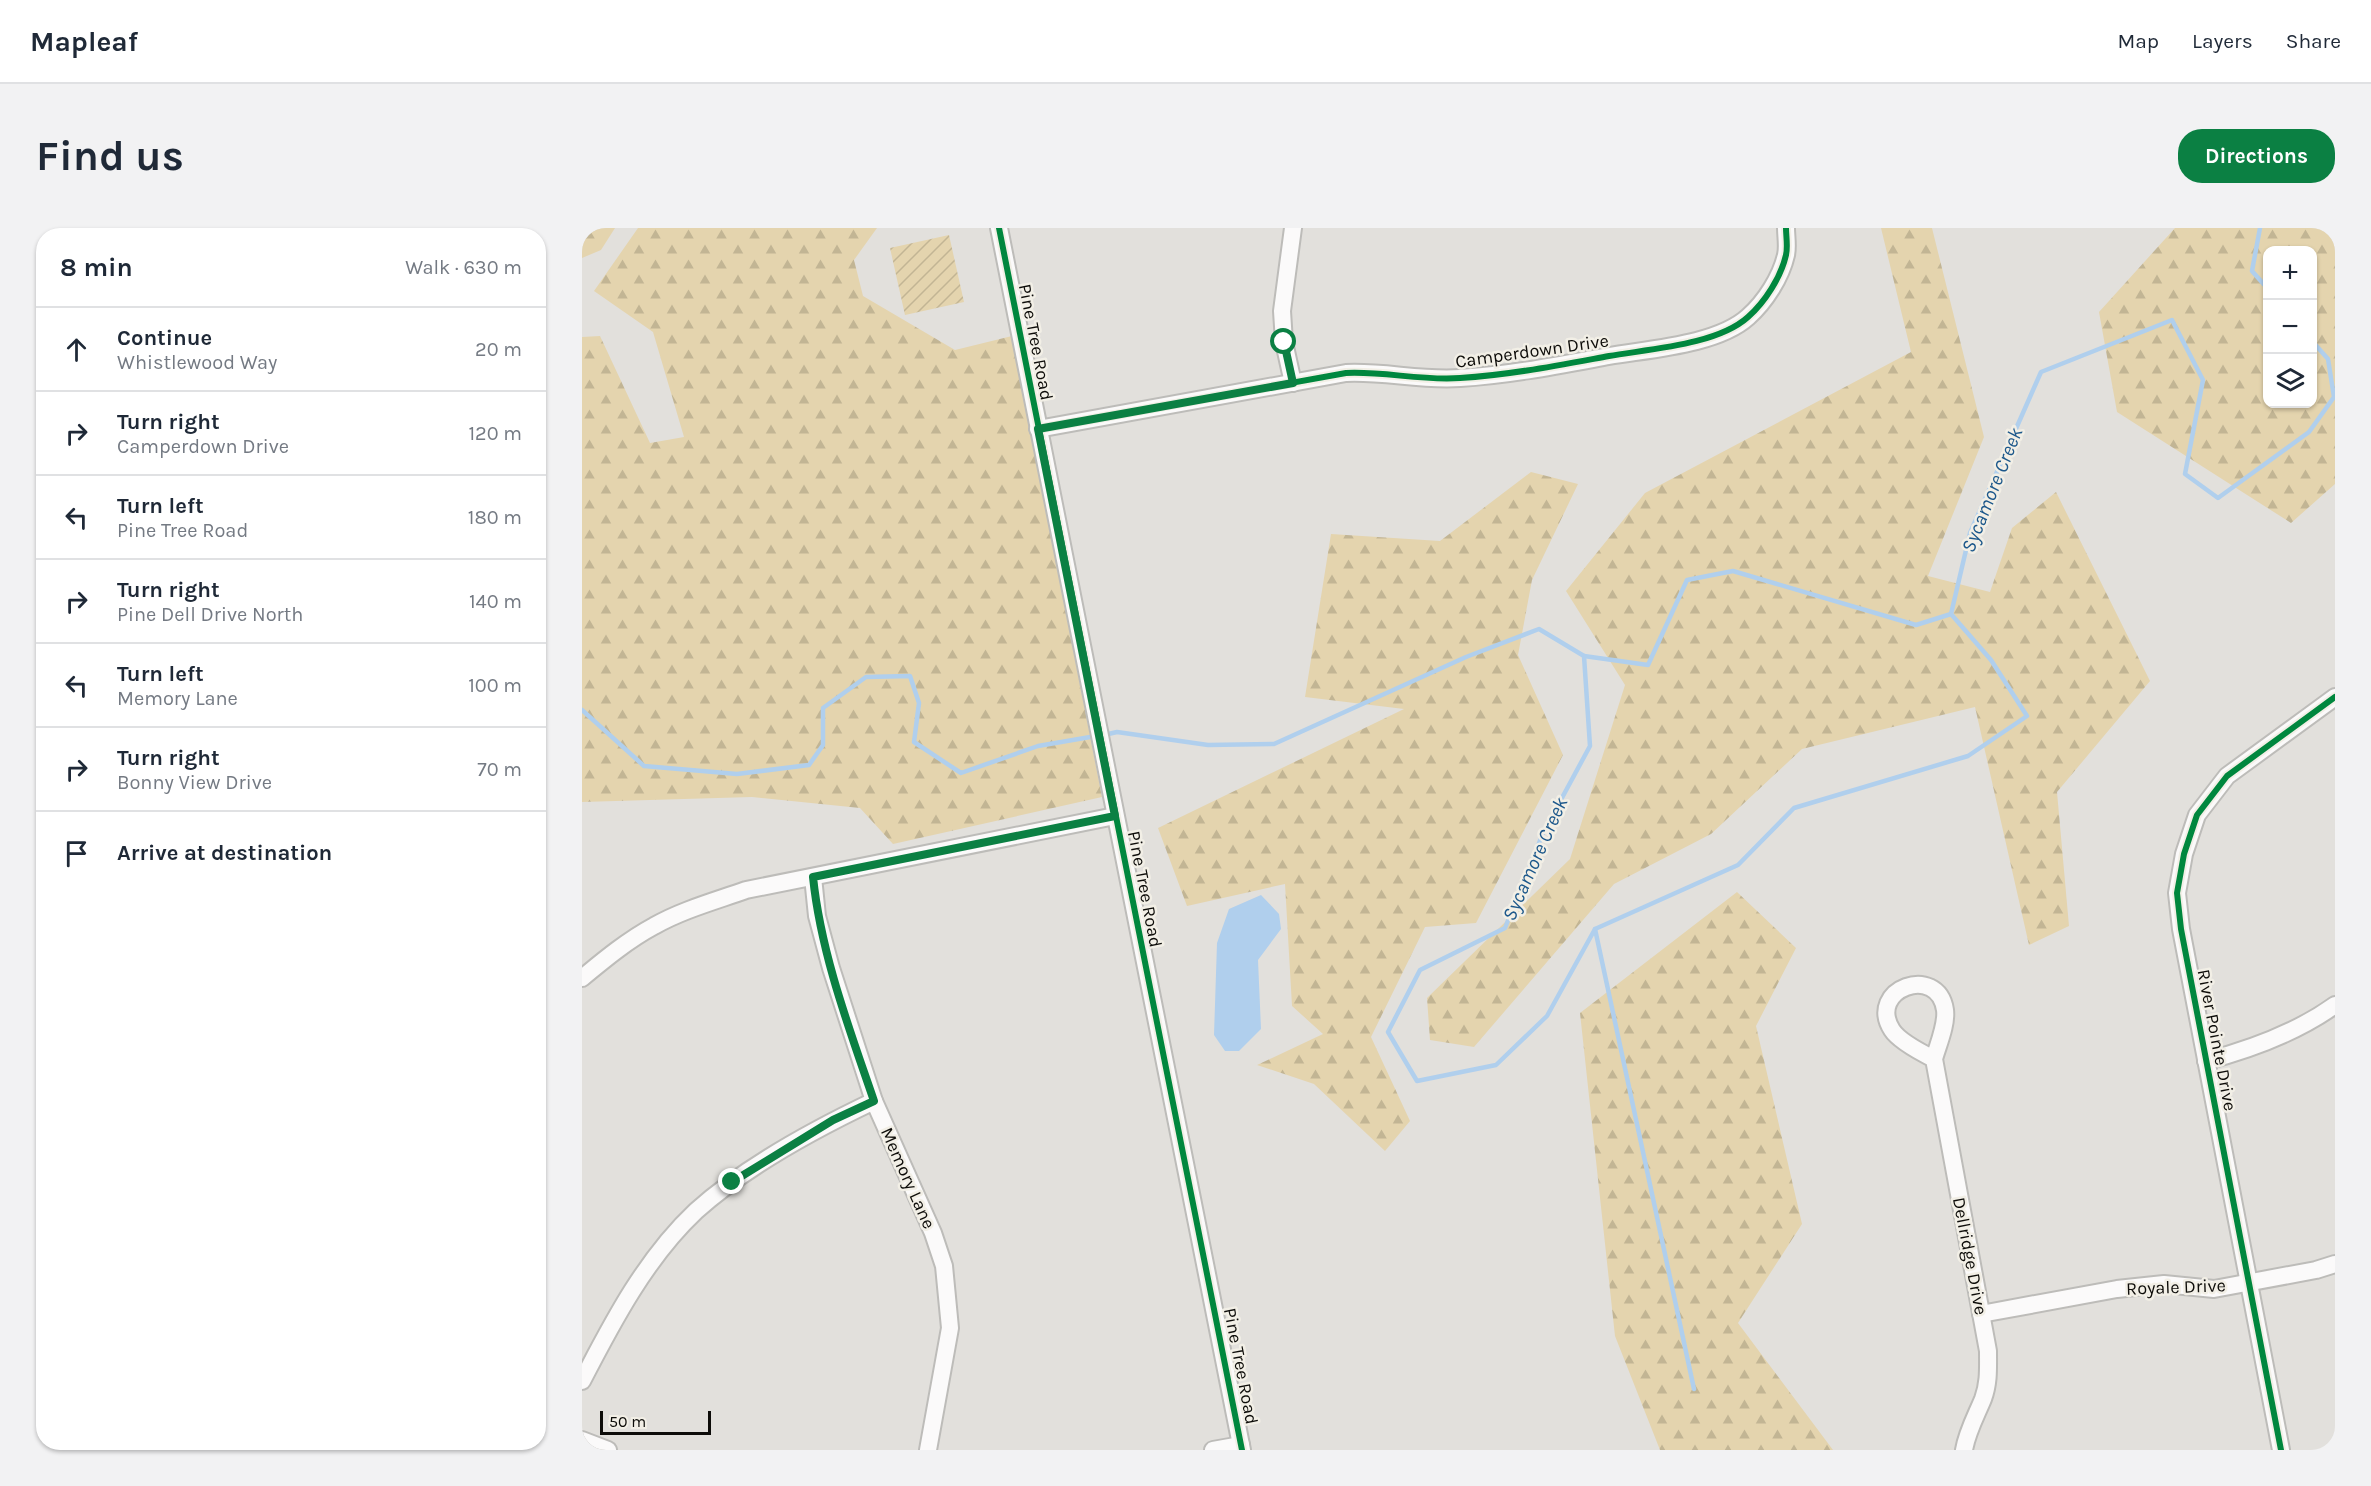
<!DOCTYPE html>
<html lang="en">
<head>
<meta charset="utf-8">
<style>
  :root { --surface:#fff; --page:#f2f2f3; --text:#1f2937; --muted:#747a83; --line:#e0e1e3; --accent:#0b8043 }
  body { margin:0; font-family:Karla,sans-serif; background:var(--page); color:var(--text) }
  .controls { position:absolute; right:18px; top:18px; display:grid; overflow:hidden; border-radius:12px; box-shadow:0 2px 4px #0004 }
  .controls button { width:54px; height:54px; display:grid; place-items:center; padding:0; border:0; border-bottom:2px solid var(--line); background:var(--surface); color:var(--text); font:30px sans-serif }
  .scale { position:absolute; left:18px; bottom:15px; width:111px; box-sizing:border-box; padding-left:6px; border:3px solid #0d0c09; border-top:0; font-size:16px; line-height:21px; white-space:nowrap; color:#0d0c09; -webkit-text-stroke:4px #f2efe6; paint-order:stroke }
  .stop { position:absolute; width:18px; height:18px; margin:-14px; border:4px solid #0b8043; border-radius:50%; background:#fff }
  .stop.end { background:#0b8043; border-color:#fff; box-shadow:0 2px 6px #0008 }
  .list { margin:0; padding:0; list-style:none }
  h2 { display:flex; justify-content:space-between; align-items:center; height:78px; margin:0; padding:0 24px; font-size:26px }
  h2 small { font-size:20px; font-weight:400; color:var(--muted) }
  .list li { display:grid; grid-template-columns:39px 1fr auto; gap:18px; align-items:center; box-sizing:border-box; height:84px; padding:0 24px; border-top:2px solid var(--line) }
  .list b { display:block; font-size:22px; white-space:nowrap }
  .list p { margin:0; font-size:20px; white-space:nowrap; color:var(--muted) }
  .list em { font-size:20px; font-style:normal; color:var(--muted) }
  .icon { flex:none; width:33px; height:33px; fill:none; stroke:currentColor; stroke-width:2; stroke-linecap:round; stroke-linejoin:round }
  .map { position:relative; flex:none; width:1753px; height:1222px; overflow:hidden; border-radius:24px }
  header { display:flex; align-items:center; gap:36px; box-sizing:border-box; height:84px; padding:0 30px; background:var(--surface); border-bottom:2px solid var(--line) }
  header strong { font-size:28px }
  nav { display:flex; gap:33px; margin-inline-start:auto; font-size:21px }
  .intro { display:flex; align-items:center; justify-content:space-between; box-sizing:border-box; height:144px; padding:0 36px }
  h1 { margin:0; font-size:42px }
  .button { padding:15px 27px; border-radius:24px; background:var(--accent); color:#fff; font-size:21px; font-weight:700 }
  main { display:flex; gap:36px; padding:0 36px }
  aside { flex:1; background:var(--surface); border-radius:24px; box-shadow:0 2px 4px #0004 }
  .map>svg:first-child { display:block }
</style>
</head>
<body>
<header>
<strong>Mapleaf</strong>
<nav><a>Map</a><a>Layers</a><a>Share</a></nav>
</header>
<div class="intro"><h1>Find us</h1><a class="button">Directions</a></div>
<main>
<aside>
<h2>8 min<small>Walk · 630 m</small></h2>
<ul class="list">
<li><svg class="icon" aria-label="ahead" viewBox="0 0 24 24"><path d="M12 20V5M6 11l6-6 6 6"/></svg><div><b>Continue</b><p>Whistlewood Way</p></div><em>20 m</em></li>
<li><svg class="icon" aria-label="right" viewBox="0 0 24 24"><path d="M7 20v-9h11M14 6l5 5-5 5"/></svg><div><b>Turn right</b><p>Camperdown Drive</p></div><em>120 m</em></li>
<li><svg class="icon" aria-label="left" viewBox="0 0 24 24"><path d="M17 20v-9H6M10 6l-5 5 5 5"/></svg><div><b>Turn left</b><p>Pine Tree Road</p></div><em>180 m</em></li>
<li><svg class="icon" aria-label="right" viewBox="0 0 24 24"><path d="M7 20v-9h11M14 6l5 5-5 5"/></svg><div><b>Turn right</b><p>Pine Dell Drive North</p></div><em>140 m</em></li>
<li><svg class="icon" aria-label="left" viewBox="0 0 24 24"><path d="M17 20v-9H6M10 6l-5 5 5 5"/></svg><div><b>Turn left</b><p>Memory Lane</p></div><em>100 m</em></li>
<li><svg class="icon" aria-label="right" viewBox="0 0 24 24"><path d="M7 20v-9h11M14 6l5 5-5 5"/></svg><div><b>Turn right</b><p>Bonny View Drive</p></div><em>70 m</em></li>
<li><svg class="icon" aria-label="arrive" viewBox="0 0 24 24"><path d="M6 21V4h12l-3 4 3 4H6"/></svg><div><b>Arrive at destination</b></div></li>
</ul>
</aside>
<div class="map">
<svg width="1753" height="1222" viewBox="0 0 1753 1222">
  <defs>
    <pattern id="forest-firs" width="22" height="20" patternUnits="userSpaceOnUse" patternTransform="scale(1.5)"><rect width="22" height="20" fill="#e4d4ae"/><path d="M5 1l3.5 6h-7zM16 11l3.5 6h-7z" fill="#c2b594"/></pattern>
    <pattern id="garden-furrows" width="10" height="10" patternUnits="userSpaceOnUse" patternTransform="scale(1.5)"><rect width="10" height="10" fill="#e4d4ae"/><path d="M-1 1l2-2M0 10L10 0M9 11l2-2" fill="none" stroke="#c2b594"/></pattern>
  </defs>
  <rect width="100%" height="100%" fill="#e2e0dc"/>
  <g fill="url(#forest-firs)" fill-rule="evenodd">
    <polygon points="0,0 33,0 19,22 0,30"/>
    <polygon points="56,0 295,0 272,32 281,68 373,122 430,108 520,569 311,616 278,580 170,569 0,574 0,109 18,108 68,215 102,209 71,104 12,63"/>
    <polygon points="1299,0 1350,0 1402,209 1346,348 1408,364 1430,300 1474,264 1568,453 1475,564 1487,698 1447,717 1393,479 1220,521 1129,606 1032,656 892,819 848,812 845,770 988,631 1043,457 984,363 1063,265 1329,124"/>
    <path d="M1593 0H1753V256L1709 295 1535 184 1517 84ZM1686 22H1730V176H1686Z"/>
    <polygon points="949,244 996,256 950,352 936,427 981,527 894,695 843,699 789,809 828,893 803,923 732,856 675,837 741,806 710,778 703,656 605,678 576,600 822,481 723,469 749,306 858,313"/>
    <polygon points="1155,664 1214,720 1174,798 1220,996 1156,1095 1251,1222 1078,1222 1033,1108 998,785"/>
  </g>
  <polygon fill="url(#garden-furrows)" points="367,7 382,74 323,87 308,20"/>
  <polygon fill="#b0cfed" points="679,667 697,686 699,701 676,732 679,801 657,823 643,823 632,807 635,715 647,681"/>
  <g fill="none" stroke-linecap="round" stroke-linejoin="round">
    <g stroke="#b0cfed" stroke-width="4.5">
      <polyline points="1678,0 1670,43 1686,61"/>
      <polyline points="1002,428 1066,437 1105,352 1151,343 1334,397 1369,386"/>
      <polyline points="0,482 62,538 155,546 227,537 241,517 241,480 284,449 328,448 337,475 332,514 379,545 456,518 514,508"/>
      <polyline points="522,507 535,504 626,517 692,516 884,429 957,401 1002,428 1008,518 961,605 923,700 838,742 806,804 835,853 914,837 965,788 1013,701 1156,637 1212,580 1386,528 1445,488 1409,432 1369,386 1388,305 1459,144 1590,92 1621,152 1603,246 1636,270 1727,204 1752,169 1746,131 1730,113"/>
      <polyline points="1013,701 1112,1161"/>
    </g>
    <defs>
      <g id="minor">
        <polyline points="417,0 660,1222"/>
        <polyline points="711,155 702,114 700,83 711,0"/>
        <path d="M456 201 764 145C802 143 839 153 878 150 928 147 978 137 1027 128 1067 121 1135 117 1166 89 1183 74 1199 49 1204 27 1206 19 1204 8 1204 0"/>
        <polyline points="231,649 235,688 249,740 292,873 351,1005 362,1038 368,1100 346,1222"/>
        <path d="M0 750C23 731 46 712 72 698 100 682 133 673 164 662L533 588"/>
        <path d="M1352 831C1340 825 1317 813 1310 802 1284 761 1356 735 1363 782 1365 796 1356 817 1352 831L1406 1123C1406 1140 1407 1155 1401 1171 1394 1188 1385 1204 1382 1222"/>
        <path d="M1624 833C1670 821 1714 805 1753 777"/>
        <polyline points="1399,1086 1535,1061 1582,1056 1632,1061 1734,1042 1753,1036"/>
        <path d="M0 1153C31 1093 64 1030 114 983 164 938 231 902 292 873"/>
        <polyline points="0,1212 26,1222"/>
        <polyline points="631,1222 659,1217"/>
        <polyline points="1699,1222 1599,701 1595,665 1602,626 1615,587 1645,548 1753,469"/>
      </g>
    </defs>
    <use href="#minor" stroke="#bdbcb9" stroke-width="20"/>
    <use href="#minor" stroke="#fbfafa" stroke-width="16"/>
    <defs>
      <g id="cycleway">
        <polyline points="417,0 660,1222"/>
        <path d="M456 201 764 145C802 143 839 153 878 150 928 147 978 137 1027 128 1067 121 1135 117 1166 89 1183 74 1199 49 1204 27 1206 19 1204 8 1204 0"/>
        <polyline points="1699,1222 1599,701 1595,665 1602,626 1615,587 1645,548 1753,469"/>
      </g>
    </defs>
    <use href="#cycleway" stroke="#f2efe6" stroke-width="10"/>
    <use href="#cycleway" stroke="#00873e" stroke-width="6"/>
  </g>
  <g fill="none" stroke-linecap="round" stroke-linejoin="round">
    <path stroke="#0b8043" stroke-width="8" d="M150 954 251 892 292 873C267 800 239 726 231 649L533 588 456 201 711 155 702 114"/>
  </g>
  <g text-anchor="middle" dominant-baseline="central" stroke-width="5" stroke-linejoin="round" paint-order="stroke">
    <g font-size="18" fill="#0d0c09" stroke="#f2efe6">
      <text transform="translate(454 114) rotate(79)">Pine Tree Road</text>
      <text transform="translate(950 123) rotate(-8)">Camperdown Drive</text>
      <text transform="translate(563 661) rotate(79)">Pine Tree Road</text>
      <text transform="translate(1635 812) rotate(79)">River Pointe Drive</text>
      <text transform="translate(326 950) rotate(66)">Memory Lane</text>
      <text transform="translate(1388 1028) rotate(79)">Dellridge Drive</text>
      <text transform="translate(1594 1059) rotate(-2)">Royale Drive</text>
      <text transform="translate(659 1138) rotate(79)">Pine Tree Road</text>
    </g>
    <g font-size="20" font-style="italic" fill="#1d588b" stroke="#f2efe6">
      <text transform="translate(1410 262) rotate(-68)">Sycamore Creek</text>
      <text transform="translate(953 631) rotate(-66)">Sycamore Creek</text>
    </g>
  </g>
</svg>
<div class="controls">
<button>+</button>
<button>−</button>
<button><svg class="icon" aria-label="layers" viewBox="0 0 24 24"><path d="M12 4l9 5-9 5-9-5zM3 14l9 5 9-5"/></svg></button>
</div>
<div class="scale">50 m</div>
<div class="stop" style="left:702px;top:114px"></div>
<div class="stop end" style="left:150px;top:954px"></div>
</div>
</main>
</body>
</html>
